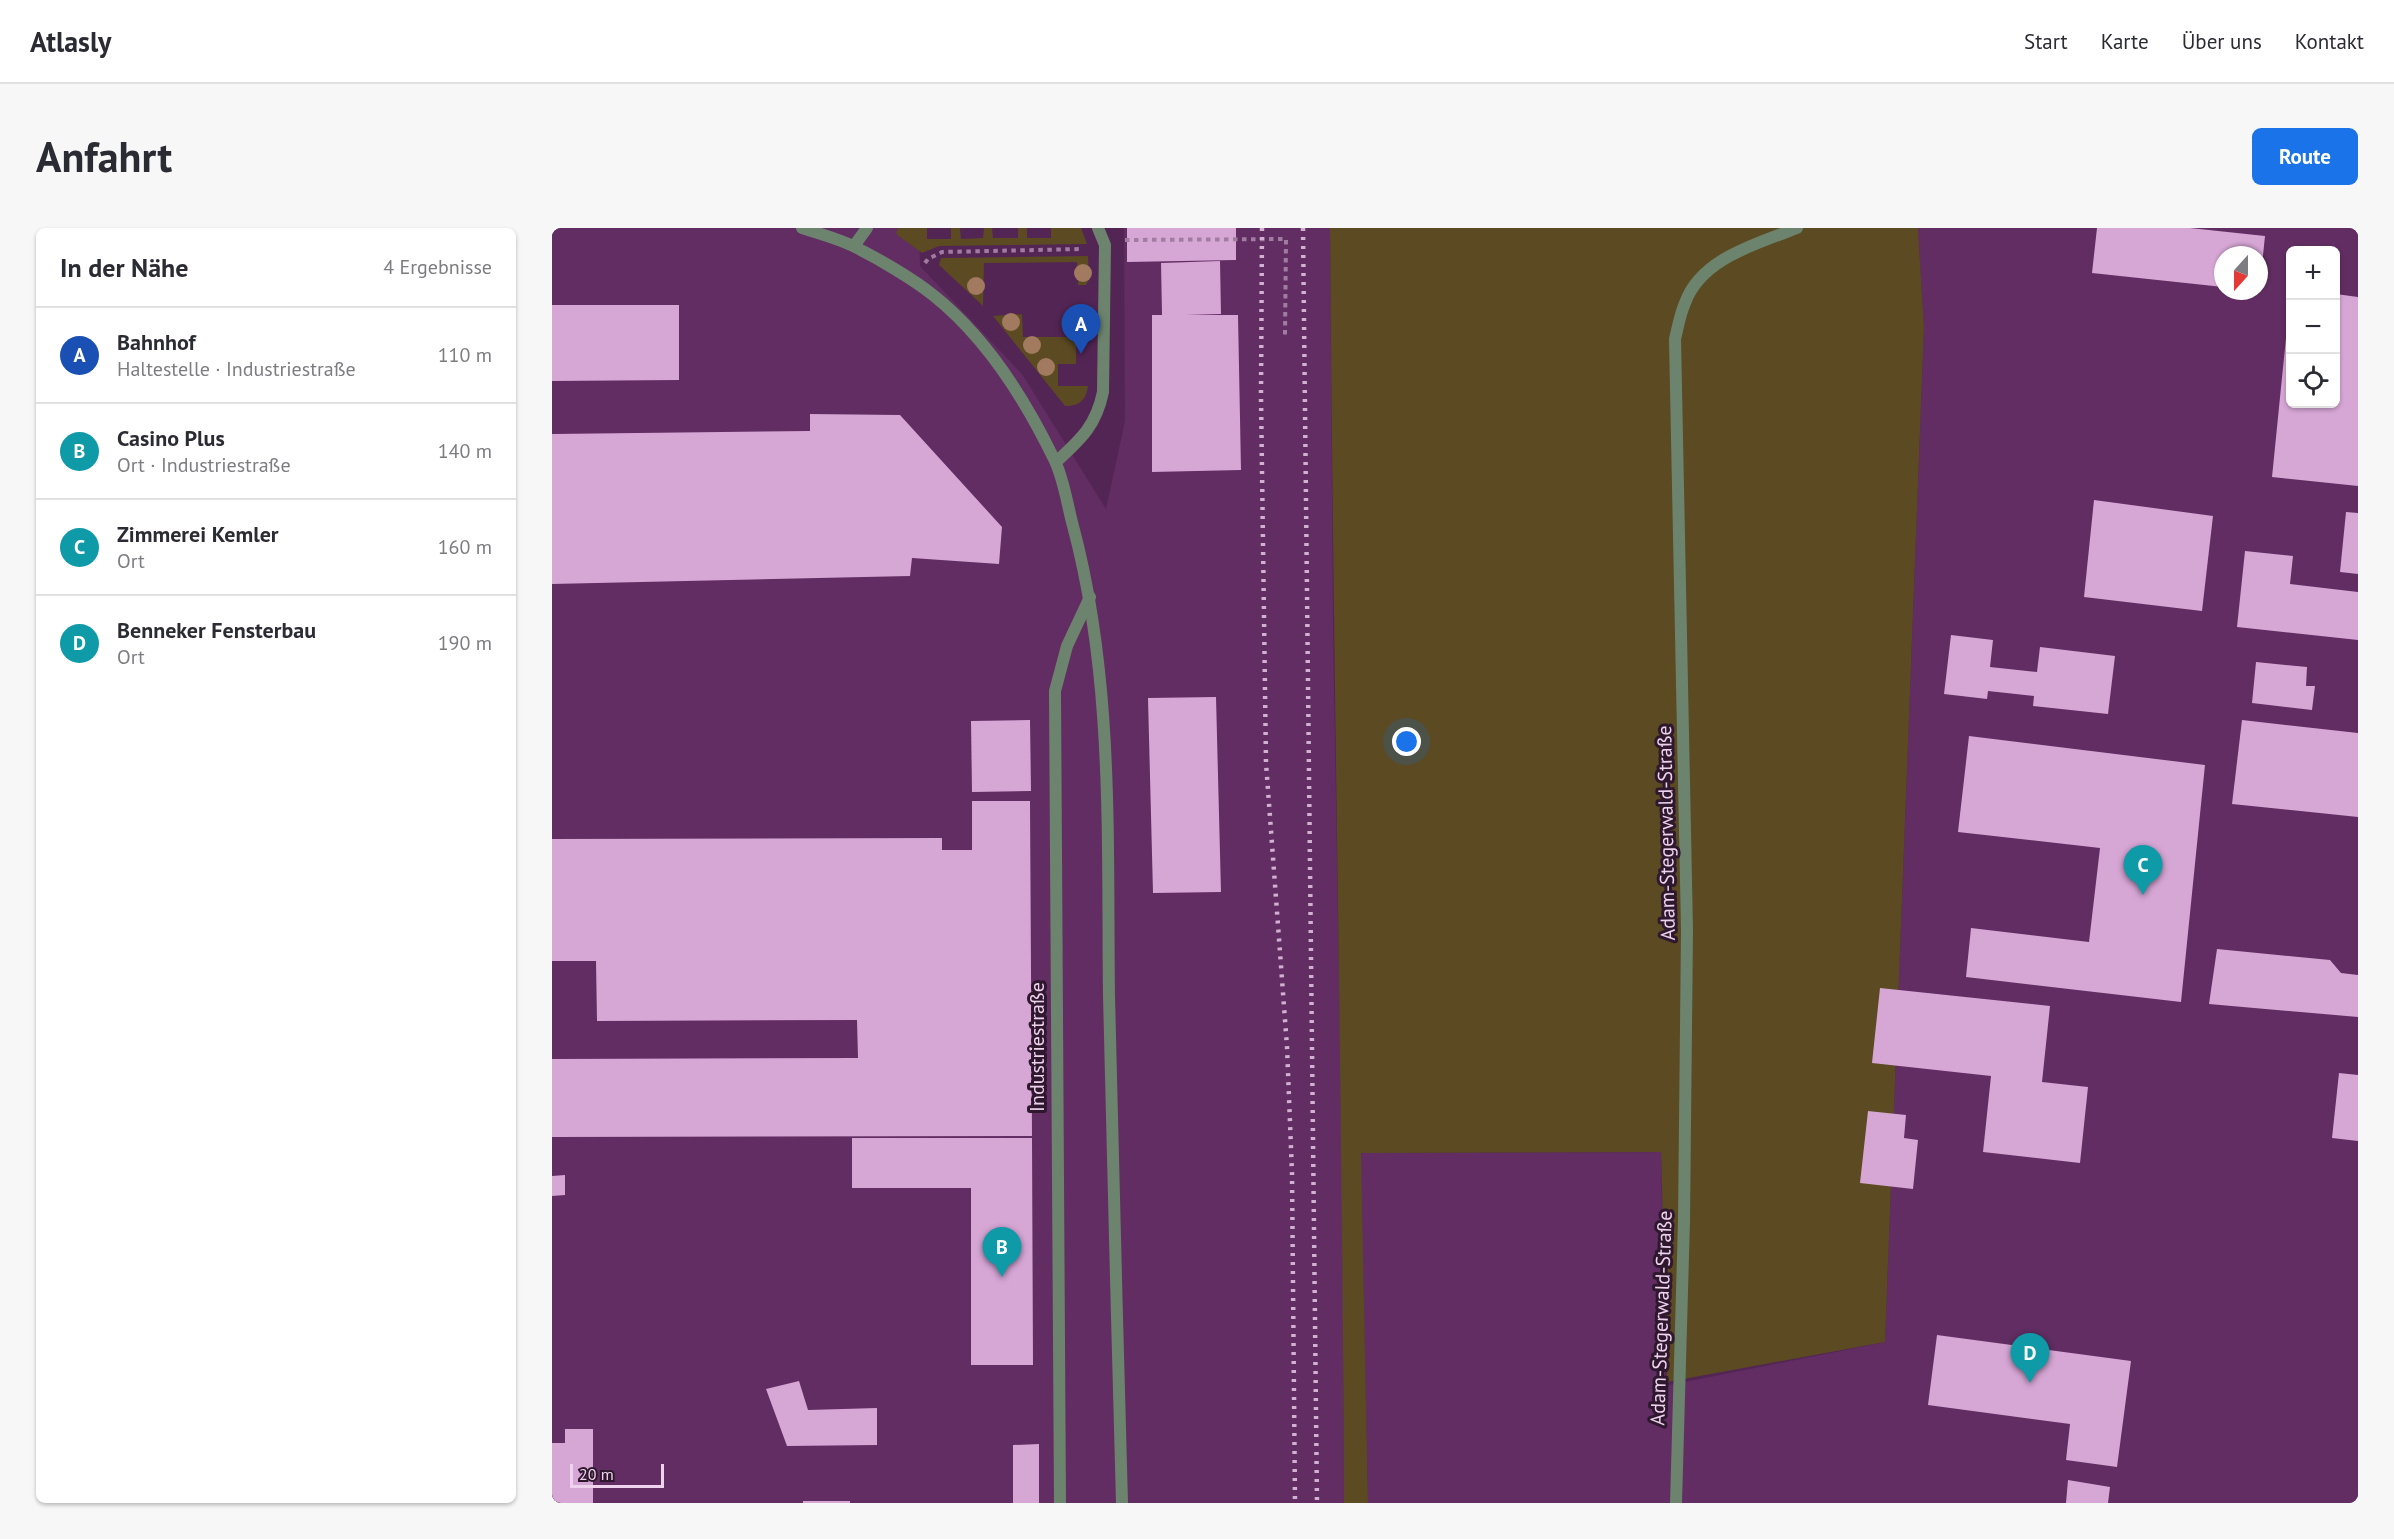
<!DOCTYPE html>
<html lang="de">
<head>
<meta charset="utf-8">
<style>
  :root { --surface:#fff; --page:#f7f7f7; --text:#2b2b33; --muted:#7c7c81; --line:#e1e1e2; --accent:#1a73e8 }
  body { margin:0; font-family:"PT Sans",sans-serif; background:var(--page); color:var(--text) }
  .controls { position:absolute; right:18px; top:18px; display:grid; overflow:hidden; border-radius:9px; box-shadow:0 2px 4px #0004 }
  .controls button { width:54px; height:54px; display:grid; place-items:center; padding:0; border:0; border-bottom:2px solid var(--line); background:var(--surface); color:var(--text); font:30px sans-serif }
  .compass { position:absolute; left:1662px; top:18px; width:54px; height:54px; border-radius:50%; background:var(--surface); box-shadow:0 2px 4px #0004; rotate:201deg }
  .scale { position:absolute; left:18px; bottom:15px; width:94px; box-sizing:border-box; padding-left:6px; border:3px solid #efd2ee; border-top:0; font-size:16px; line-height:21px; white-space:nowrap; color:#efd2ee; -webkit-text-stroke:4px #2d182d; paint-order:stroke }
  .you { position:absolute; left:855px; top:514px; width:21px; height:21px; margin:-15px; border:4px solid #fff; border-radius:50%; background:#1a73e8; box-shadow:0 0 0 9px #1a73e833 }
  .badge { display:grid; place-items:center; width:39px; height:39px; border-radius:50%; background:var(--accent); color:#fff; font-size:20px; font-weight:700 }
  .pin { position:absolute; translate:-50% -50px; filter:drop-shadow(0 2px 3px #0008) }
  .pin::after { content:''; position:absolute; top:32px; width:21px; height:18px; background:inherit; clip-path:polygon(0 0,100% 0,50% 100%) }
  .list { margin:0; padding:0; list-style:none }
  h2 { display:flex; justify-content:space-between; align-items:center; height:78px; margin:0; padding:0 24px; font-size:26px }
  h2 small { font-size:20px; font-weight:400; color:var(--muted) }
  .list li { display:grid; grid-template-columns:39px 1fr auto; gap:18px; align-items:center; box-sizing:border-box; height:96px; padding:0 24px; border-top:2px solid var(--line) }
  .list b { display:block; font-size:22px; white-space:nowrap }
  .list p { margin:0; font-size:20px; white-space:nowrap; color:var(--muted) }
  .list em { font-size:20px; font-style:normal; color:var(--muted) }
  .icon { flex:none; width:33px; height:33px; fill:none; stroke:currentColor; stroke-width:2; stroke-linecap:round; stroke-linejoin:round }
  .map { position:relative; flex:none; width:1806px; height:1275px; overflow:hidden; border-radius:9px }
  header { display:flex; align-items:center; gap:36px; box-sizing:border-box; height:84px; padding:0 30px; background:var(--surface); border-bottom:2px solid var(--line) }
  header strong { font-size:28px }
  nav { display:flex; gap:33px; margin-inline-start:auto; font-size:21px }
  .intro { display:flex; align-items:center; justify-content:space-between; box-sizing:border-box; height:144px; padding:0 36px }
  h1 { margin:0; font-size:42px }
  .button { padding:15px 27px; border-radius:9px; background:var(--accent); color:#fff; font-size:21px; font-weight:700 }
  main { display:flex; gap:36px; padding:0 36px }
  aside { flex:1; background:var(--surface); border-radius:9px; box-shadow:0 2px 4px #0004 }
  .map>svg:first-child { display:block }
</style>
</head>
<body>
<header>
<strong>Atlasly</strong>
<nav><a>Start</a><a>Karte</a><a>Über uns</a><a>Kontakt</a></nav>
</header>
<div class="intro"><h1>Anfahrt</h1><a class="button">Route</a></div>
<main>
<aside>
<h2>In der Nähe<small>4 Ergebnisse</small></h2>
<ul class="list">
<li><span class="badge" style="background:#1a4fb4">A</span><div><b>Bahnhof</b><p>Haltestelle · Industriestraße</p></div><em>110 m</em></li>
<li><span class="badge" style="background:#0f9aa8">B</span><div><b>Casino Plus</b><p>Ort · Industriestraße</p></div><em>140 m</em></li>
<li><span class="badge" style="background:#0f9aa8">C</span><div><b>Zimmerei Kemler</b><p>Ort</p></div><em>160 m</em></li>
<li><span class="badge" style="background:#0f9aa8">D</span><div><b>Benneker Fensterbau</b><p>Ort</p></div><em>190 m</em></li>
</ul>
</aside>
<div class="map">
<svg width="1806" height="1275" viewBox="0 0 1806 1275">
  <rect width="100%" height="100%" fill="#532554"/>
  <g fill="#612d62" fill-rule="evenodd">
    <polygon points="0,0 367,0 368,38 470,146 554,281 573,193 572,0 778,0 781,398 790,925 792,1275 0,1275"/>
    <path d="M1366 0H1806V1275H816L808 925 1109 924 1113 1158 1333 1114 1372 99ZM1738 22H1784V176H1738ZM1671 27H1707V63H1671Z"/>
  </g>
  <g fill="#5b4a22">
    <polygon points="346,0 375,0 375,11 399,11 399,0 408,0 409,11 431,10 432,0 440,0 441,10 466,10 466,0 475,0 475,10 499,10 499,0 529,0 535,16 387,18 370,25 344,6"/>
    <path d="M778 0H1366L1372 99 1333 1114 1115 1154 1109 924 809 925 816 1275H792C790 850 781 425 778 0Z"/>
    <polygon points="536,28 537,52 534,57 526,57 525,34 432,35 431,78 387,37 389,30"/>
    <path d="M470 86 471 109H516V86H524V136H506V158H536C534 173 527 178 513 178L441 88Z"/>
  </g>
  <g fill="#d6a6d5">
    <polygon points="575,0 684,0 684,32 575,34"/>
    <polygon points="1545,0 1638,0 1713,8 1709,47 1707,27 1671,27 1671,59 1540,45"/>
    <polygon points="668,33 669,86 634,87 686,87 689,242 600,244 600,87 610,87 609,35"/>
    <polygon points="1784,66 1806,69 1806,258 1720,249 1737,80 1738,176 1784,176"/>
    <polygon points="0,77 127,77 127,152 0,153"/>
    <polygon points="258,186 348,187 450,299 447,336 360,330 358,348 0,356 0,206 258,203"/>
    <polygon points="1542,272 1661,288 1650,383 1532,369"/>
    <polygon points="1794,284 1806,285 1806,346 1788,344"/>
    <polygon points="1693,323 1741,328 1738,356 1806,364 1806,412 1685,399"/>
    <polygon points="1399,407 1441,412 1438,439 1485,444 1488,419 1563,428 1556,486 1481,478 1482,468 1436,463 1435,471 1392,466"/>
    <polygon points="1704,434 1755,439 1754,458 1763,458 1760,482 1700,475"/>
    <polygon points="664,469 669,664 601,665 596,470"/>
    <polygon points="478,492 479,563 420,564 419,493"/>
    <polygon points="1690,492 1806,505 1806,589 1680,576"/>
    <polygon points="1417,508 1653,537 1629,774 1414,749 1419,700 1537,714 1548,620 1406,604"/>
    <polygon points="420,573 478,573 480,908 0,909 0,831 306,830 305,792 45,793 44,733 0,733 0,611 390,610 390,622 420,622"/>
    <polygon points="1665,721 1778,732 1789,745 1806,747 1806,789 1657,776"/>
    <polygon points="1328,760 1498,778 1490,854 1536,859 1528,935 1431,924 1439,848 1320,835"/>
    <polygon points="1787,845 1806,847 1806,913 1780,910"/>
    <polygon points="1316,883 1354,887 1352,910 1366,912 1361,961 1308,955"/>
    <polygon points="300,910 480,910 481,1137 419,1137 419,960 300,960"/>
    <polygon points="13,947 13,967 0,968 0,948"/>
    <polygon points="1385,1107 1579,1133 1565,1239 1514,1232 1518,1196 1376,1177"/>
    <polygon points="247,1153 256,1182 325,1180 325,1217 235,1218 214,1161"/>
    <polygon points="13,1201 41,1201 41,1275 0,1275 0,1215 13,1215"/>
    <polygon points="487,1216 487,1275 461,1275 461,1217"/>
    <polygon points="1516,1252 1558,1259 1556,1275 1514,1275"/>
    <rect x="251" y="1273" width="47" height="2"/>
  </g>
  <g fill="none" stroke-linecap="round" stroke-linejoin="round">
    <g stroke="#a17ca1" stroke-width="4" stroke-dasharray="4.5 4.5" stroke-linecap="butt">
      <polyline points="573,12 734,11 733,107"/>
      <polyline points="373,35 376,31 390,24 530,21"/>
    </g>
    <g stroke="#6c846d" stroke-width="12">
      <polyline points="302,18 315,0"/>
      <path d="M504 234C529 211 544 198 551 164L553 17 546 0"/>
      <polyline points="508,1275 503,463 515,418 538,369"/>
    </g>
    <path stroke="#6c846d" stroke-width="12" d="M1124 1275 1132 993 1135 702 1123 111C1126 99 1128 86 1133 75 1149 30 1205 16 1245 0"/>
    <path stroke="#6c846d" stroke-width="12" d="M250 0C268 6 287 11 303 19 327 31 361 51 381 67 434 109 473 171 502 231 512 251 515 276 521 298 562 451 555 611 557 768 560 937 566 1106 570 1275"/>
    <g stroke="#d1b1d0" stroke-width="4.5" stroke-dasharray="3 6" stroke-linecap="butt">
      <polyline points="710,0 709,168 714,535 735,819 740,945 743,1275"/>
      <polyline points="751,0 765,1275"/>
    </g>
  </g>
  <g fill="#a27a60">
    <circle cx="531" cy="45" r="9"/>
    <circle cx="424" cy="58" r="9"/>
    <circle cx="459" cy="94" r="9"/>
    <circle cx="520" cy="96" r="9"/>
    <circle cx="480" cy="117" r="9"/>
    <circle cx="494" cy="139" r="9"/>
  </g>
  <g text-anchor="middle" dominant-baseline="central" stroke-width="6" stroke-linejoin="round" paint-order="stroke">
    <g font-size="20" fill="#efd2ee" stroke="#2d182d">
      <text transform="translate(1114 605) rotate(-91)">Adam-Stegerwald-Straße</text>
      <text transform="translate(485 819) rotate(-90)">Industriestraße</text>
      <text transform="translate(1109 1090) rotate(-88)">Adam-Stegerwald-Straße</text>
    </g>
  </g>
</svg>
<div class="controls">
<button>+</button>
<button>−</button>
<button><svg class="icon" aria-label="locate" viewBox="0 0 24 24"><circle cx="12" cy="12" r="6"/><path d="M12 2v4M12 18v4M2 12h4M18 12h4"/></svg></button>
</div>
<svg class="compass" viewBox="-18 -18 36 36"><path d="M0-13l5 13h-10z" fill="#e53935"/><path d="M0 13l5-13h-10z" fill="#7c7c81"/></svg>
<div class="scale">20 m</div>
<div class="you"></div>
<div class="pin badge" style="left:529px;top:126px;background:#1a4fb4">A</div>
<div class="pin badge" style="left:450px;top:1049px;background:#0f9aa8">B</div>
<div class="pin badge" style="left:1591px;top:667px;background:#0f9aa8">C</div>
<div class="pin badge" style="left:1478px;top:1155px;background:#0f9aa8">D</div>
</div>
</main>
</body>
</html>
